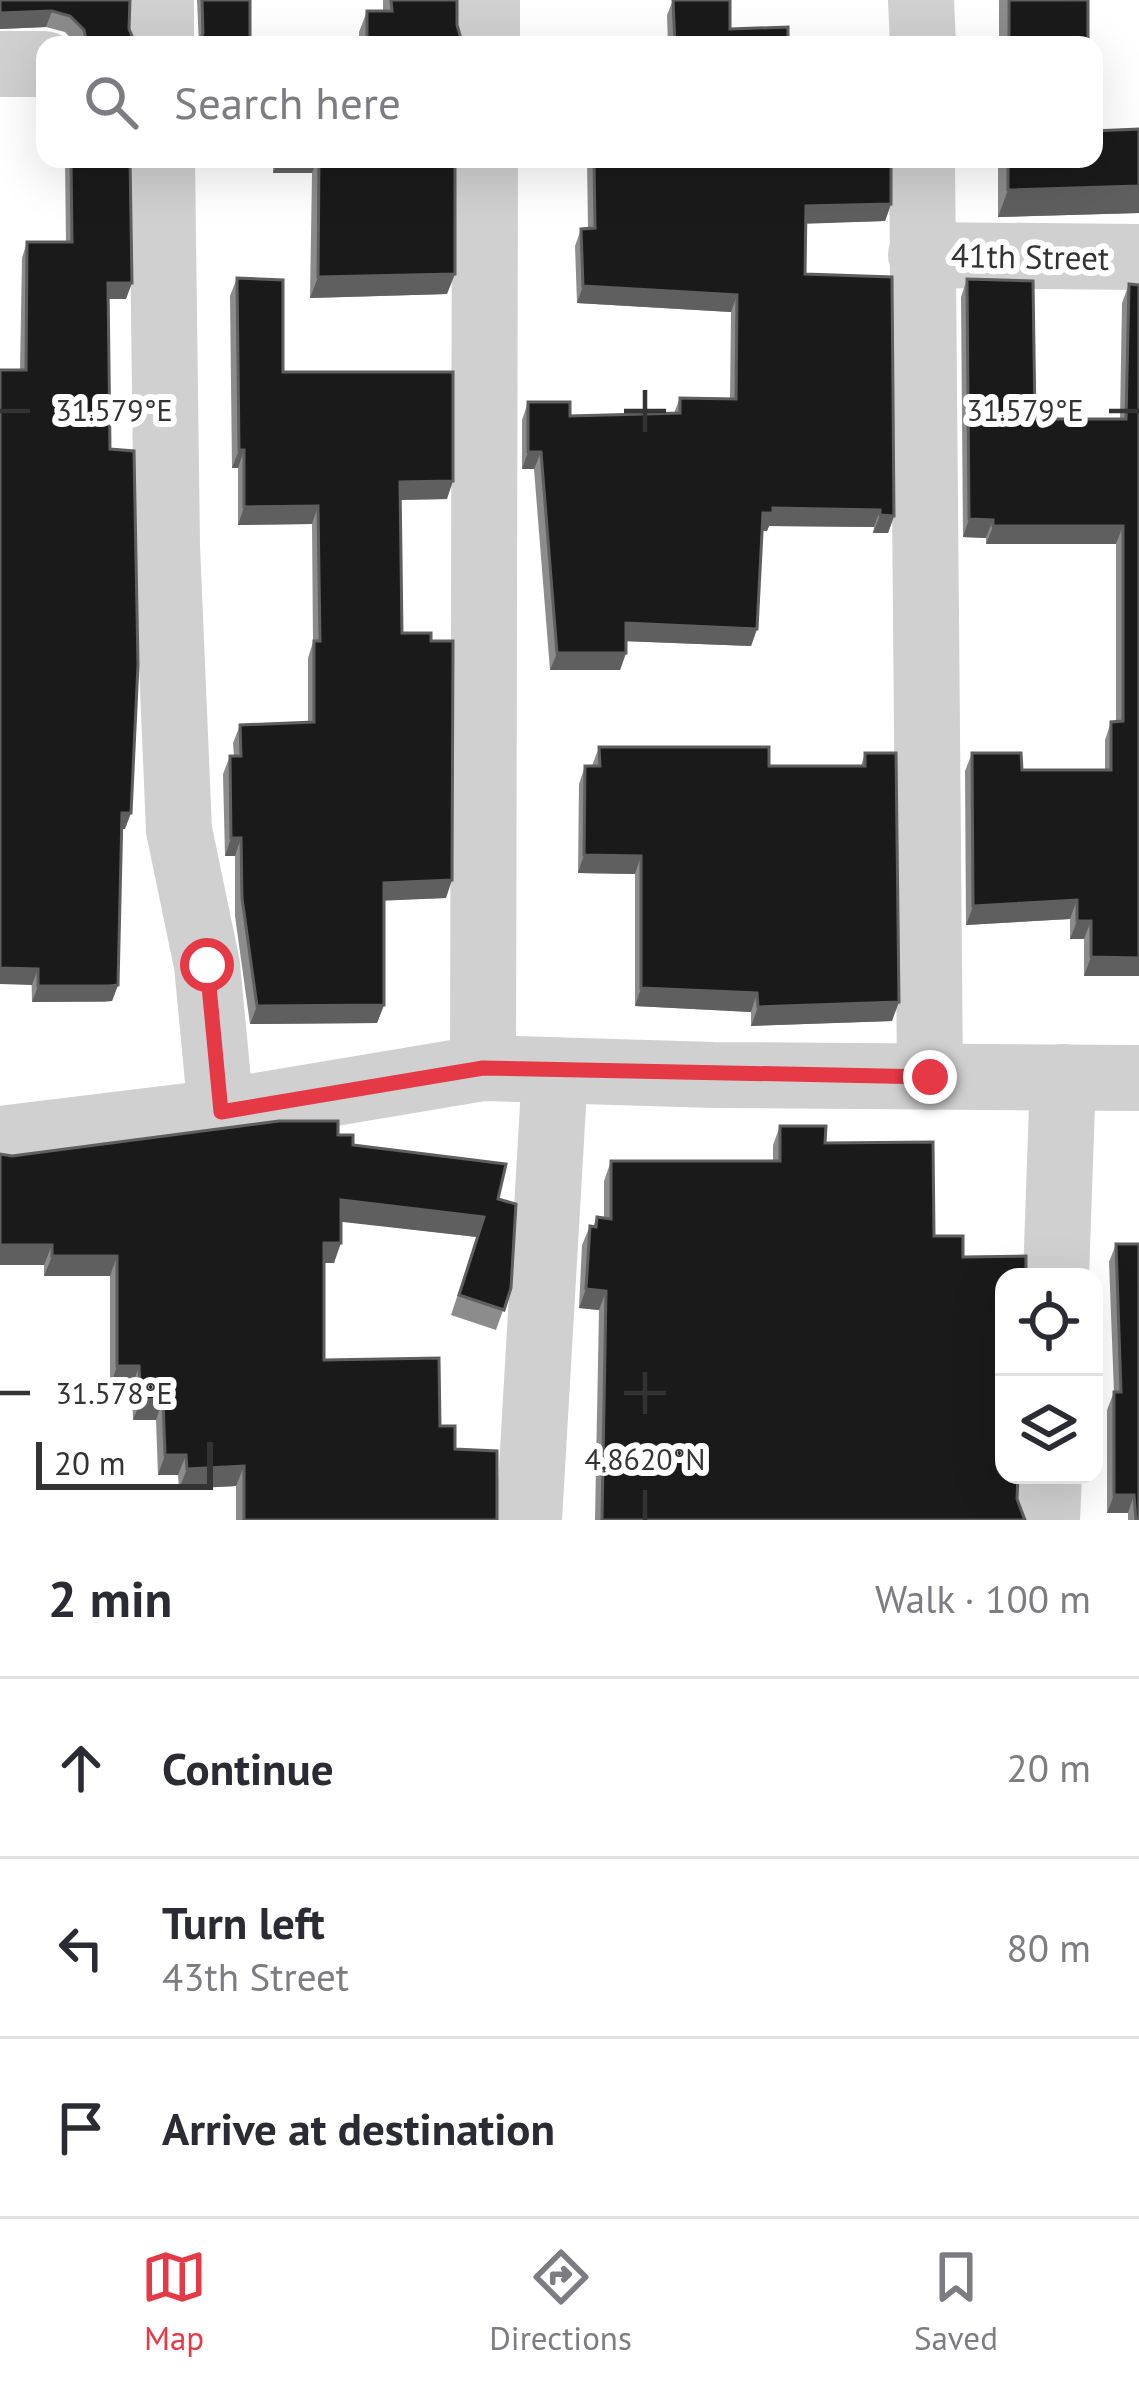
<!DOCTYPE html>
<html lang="en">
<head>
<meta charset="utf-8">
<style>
  :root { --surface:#fff; --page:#f2f2f3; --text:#2b2b33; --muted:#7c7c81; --line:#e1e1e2; --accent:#e63946 }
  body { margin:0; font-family:"PT Sans",sans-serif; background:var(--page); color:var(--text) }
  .controls { position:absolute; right:36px; bottom:36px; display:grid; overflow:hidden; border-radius:24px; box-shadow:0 12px 48px #0002 }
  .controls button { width:108px; height:108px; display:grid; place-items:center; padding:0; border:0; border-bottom:3px solid var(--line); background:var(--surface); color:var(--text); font:60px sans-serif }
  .scale { position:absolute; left:36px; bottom:30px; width:177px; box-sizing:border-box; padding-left:12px; border:6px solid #333; border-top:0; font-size:33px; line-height:42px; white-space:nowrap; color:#333; -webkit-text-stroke:9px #fff; paint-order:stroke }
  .stop { position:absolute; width:36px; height:36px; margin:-27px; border:9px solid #e63946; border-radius:50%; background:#fff }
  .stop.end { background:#e63946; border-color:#fff; box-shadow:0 3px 12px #0008 }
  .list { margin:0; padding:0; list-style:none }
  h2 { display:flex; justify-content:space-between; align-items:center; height:156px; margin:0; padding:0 48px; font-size:51px }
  h2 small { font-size:39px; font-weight:400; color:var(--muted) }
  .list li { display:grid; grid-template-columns:78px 1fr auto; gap:36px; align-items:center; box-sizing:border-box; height:180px; padding:0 48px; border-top:3px solid var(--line) }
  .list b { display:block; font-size:45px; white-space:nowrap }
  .list p { margin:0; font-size:39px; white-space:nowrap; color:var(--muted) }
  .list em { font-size:39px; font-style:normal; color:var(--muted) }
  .icon { flex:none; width:66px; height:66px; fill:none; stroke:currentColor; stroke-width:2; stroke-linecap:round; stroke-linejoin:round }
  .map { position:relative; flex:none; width:1139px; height:1520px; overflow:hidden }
  .search { position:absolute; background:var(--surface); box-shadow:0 12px 48px #0002; left:36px; right:36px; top:36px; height:132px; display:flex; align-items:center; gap:30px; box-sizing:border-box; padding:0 42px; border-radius:24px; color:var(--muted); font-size:45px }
  .sheet { height:696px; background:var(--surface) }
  nav { display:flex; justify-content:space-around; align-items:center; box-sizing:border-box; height:168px; border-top:3px solid var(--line); background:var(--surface); font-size:33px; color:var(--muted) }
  nav a { display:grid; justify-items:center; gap:6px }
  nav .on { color:var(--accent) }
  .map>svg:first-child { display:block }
</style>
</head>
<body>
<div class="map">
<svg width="1139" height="1520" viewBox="0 0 1139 1520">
  <rect width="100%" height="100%" fill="#fff"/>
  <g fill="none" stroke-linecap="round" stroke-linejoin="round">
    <g stroke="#d0d0d0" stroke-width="66">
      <polyline points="161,0 161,45"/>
      <polyline points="921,0 923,45"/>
      <polyline points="487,45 487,0"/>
      <polyline points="0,64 45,64"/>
      <polyline points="162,159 167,546 179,830 207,965 221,1112"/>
      <polyline points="922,159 930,1077"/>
      <polyline points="921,255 1139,257"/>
      <polyline points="483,1068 485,159"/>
      <polyline points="0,1139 221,1112 483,1068 713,1075 1139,1078"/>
      <polyline points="1056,1277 1063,1077"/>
      <polyline points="529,1520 555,1071"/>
      <polyline points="1047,1520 1049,1475"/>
    </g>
  </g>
  <g fill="#8c8c8c">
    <polygon points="0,0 130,0 129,29 136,45 77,45 65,32 46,27 0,29"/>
    <polygon points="197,0 250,0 199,45"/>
    <polygon points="383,0 457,0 457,25 462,42 464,45 359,45 359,32 367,11 383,11"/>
    <polygon points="673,0 730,29 788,45 668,45 667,15"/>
    <rect x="999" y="0" width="89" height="45"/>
    <polygon points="45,99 45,159 130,159 126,299 108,299 110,449 125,829 121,829 118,985 112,1001 104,1002 32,1002 20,370 22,258 27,242 66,242 65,160 44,159"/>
    <polygon points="1139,129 1139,213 998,217 998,159 1094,159"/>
    <polygon points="229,159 455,159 447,294 310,298 312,173 273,173 273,167 229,167"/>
    <polygon points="587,159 891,159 891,204 885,221 806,223 805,274 894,516 888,533 873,533 874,527 769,526 767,531 762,531 757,629 751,646 626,641 626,653 620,670 550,670 534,469 522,469 522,420 528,402 570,416 674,413 680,398 730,399 731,312 577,303 575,246 581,229 588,228"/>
    <polygon points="237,278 283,372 447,499 401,500 402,633 446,898 384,900 384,1005 377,1023 250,1024 235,916 235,856 225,856 223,774 230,756 234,756 233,743 240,725 308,722 308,658 313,642 312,524 238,525 238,468 232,468 230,296"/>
    <polygon points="967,279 1035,419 1120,419 1122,303 1129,284 1139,976 1084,976 1084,939 1070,939 1070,919 966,925 965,771 972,753 1022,770 1105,770 1105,740 1111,722 1116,721 1116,544 986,544 986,538 963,537 961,297"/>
    <polygon points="599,747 769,766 861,766 865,753 892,1021 751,1026 751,1012 635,1006 635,874 578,873 579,784 585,766 592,766"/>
    <polygon points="780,1126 825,1143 934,1236 963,1257 1017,1499 1025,1520 595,1520 599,1310 579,1308 582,1245 590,1226 593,1227 597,1217 604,1218 604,1181 611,1161 773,1161 773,1145"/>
    <polygon points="338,1135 353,1145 498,1199 511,1288 496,1330 451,1315 477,1237 341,1221 334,1263 324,1263 324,1360 440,1426 497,1520 236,1520 236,1486 179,1489 178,1475 158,1475 156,1420 133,1420 132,1387 110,1387 110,1276 44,1276 44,1265 0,1265 12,1156"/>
    <polygon points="1116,1244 1139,1520 1128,1520 1128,1513 1107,1513 1107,1410 1114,1392 1109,1262"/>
  </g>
  <g fill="#5f5f5f">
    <polygon points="52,11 46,27 0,29 0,13"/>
    <polygon points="232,159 276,159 273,167 229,167"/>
    <polygon points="278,159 317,159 312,173 273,173"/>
    <polygon points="1139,186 1139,213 998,217 1008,190"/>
    <polygon points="891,204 885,221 799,224 806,206"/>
    <polygon points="455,274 447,294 310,298 318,277"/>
    <polygon points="108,283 132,283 126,299 102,299"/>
    <polygon points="583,286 737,295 731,312 577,303"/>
    <polygon points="239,450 244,450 238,468 232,468"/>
    <polygon points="528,452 541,452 534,469 522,469"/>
    <polygon points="453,481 447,499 394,500 400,482"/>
    <polygon points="318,506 312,524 238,525 244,507"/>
    <polygon points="773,508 880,510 874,527 769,526 767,531 757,530 763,513"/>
    <polygon points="880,515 894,516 888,533 873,533"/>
    <polygon points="969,519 993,520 986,538 963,537"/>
    <polygon points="993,526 1123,526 1116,544 986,544"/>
    <polygon points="626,623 757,629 751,646 620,641"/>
    <polygon points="557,653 626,653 620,670 550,670"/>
    <polygon points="122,813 131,813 125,829 116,829"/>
    <polygon points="231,838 241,838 235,856 225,856"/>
    <polygon points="584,855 641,856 635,874 578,873"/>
    <polygon points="452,880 446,898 377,901 384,883"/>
    <polygon points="1077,900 1070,919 966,925 973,906"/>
    <polygon points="1077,921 1091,921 1084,939 1070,939"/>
    <polygon points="1091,957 1139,958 1139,976 1084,976"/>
    <polygon points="0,968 38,969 32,985 0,984"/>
    <polygon points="118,985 112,1001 32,1002 38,986"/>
    <polygon points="641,988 757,993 751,1012 635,1006"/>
    <polygon points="899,1002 892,1021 751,1026 758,1007"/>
    <polygon points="384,1005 377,1023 250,1024 257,1006"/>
    <polygon points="341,1200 484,1217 477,1237 334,1221"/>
    <polygon points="324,1243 341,1243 334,1263 316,1263"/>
    <polygon points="0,1245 52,1245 44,1265 0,1265"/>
    <polygon points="52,1256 117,1256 110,1276 44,1276"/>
    <polygon points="586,1289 606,1291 599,1310 579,1308"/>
    <polygon points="117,1366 139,1366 132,1387 110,1387"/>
    <polygon points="163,1399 156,1420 133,1420 141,1400"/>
    <polygon points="165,1455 186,1455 178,1475 158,1475"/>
    <polygon points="244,1466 236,1486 179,1489 187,1469"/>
    <polygon points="1114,1495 1134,1495 1128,1513 1107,1513"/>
  </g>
  <g fill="#1a1a1a" stroke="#5f5f5f" stroke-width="3">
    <polygon points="0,0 130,0 129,29 136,45 87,45 84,30 70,16 52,11 0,13"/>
    <polygon points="202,0 250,0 250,45 199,45 203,33"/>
    <polygon points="391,0 457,0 457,25 462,42 464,45 367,45 367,11 392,11"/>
    <polygon points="673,0 730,0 730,29 788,27 788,45 675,45"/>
    <rect x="1009" y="0" width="79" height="45"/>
    <polygon points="1139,129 1139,186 1008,190 1008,159 1094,159 1094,131"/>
    <polygon points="71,159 130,159 132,283 108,283 110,449 134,451 138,665 131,813 122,813 118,985 110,986 38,986 38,969 0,968 0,370 26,370 27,242 72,242"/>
    <polygon points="319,159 455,159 455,274 318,277"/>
    <polygon points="594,159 891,159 891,204 806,206 805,274 892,277 894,516 880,515 880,510 773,508 773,513 763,513 757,629 626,623 626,653 557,653 541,452 528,452 528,402 570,402 570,416 680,413 680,398 736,399 737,295 583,286 581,229 595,228"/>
    <polygon points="237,278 283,280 283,372 453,372 453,481 400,482 402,633 431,633 431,641 453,641 452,880 384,883 384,1005 257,1006 242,898 241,838 231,838 230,756 241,756 240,725 314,722 314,641 320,641 318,506 244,507 244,450 239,450"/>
    <polygon points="967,279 1033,281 1035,419 1126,419 1129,284 1139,285 1139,958 1091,957 1091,921 1077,921 1077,900 973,906 972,753 1021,753 1022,770 1111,770 1111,722 1123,721 1123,526 993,526 993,520 969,519"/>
    <polygon points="599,747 769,747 769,766 865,766 865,753 896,753 899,1002 758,1007 757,993 641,988 641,856 584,855 585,766 600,766"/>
    <polygon points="279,1121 338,1121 338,1135 353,1135 353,1145 506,1164 498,1199 516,1204 511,1288 504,1310 459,1295 484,1217 341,1200 341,1243 324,1243 324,1360 439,1358 440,1426 455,1426 455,1449 497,1451 497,1520 244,1520 244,1466 187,1469 186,1455 165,1455 163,1399 141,1400 139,1366 117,1366 117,1256 52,1256 52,1245 0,1245 0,1154 12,1156"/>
    <polygon points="780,1126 826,1126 825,1143 933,1142 934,1236 963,1236 963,1257 1026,1256 1026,1277 1004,1277 1004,1475 1018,1475 1017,1499 1025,1520 602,1520 606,1291 586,1289 590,1226 596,1227 597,1217 611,1219 611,1161 780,1161"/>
    <polygon points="1116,1244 1139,1244 1139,1520 1136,1520 1134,1495 1114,1495 1114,1392 1121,1392"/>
  </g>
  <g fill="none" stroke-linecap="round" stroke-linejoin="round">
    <polyline stroke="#e63946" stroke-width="15" points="207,965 221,1112 483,1068 930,1077"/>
  </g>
  <path fill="none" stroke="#333" stroke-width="4.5" d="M645 390V432M0 411H30M624 411H666M1109 411H1139M645 1372V1414M0 1393H30M624 1393H666M645 1490V1520"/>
  <g text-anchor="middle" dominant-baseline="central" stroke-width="12" stroke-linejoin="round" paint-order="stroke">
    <g font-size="33" fill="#333" stroke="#fff">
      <text transform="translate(1030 256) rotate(1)">41th Street</text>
    </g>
  </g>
  <g font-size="30" text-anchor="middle" fill="#333" stroke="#fff" stroke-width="12" stroke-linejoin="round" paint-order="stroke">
    <text x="1025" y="421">31.579°E</text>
    <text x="114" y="421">31.579°E</text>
    <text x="114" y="1404">31.578°E</text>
    <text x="645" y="1470">4.8620°N</text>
  </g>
</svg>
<div class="controls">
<button><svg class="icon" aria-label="locate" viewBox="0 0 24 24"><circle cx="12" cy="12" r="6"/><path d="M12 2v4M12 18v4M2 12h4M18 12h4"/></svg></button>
<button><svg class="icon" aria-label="layers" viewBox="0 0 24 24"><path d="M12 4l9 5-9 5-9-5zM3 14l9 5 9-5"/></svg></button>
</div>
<div class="scale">20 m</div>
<div class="stop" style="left:207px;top:965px"></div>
<div class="stop end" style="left:930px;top:1077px"></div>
<div class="search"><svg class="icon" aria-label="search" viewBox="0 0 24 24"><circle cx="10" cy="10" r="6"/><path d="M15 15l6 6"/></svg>Search here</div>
</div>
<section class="sheet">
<h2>2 min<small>Walk · 100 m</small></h2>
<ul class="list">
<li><svg class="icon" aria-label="ahead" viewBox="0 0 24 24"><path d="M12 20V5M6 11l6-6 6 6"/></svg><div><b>Continue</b></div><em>20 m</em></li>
<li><svg class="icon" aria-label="left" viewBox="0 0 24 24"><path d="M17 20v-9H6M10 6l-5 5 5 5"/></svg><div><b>Turn left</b><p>43th Street</p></div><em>80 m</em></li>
<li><svg class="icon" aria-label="arrive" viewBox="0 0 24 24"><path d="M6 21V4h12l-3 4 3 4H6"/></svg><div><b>Arrive at destination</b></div></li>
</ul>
</section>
<nav>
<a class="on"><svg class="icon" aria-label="map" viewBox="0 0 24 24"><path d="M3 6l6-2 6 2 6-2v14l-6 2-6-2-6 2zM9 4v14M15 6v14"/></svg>Map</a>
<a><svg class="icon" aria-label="directions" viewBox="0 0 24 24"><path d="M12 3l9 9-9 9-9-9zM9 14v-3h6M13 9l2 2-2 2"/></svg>Directions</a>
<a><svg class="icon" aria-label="saved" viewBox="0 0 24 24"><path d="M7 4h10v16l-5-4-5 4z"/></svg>Saved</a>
</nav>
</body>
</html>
